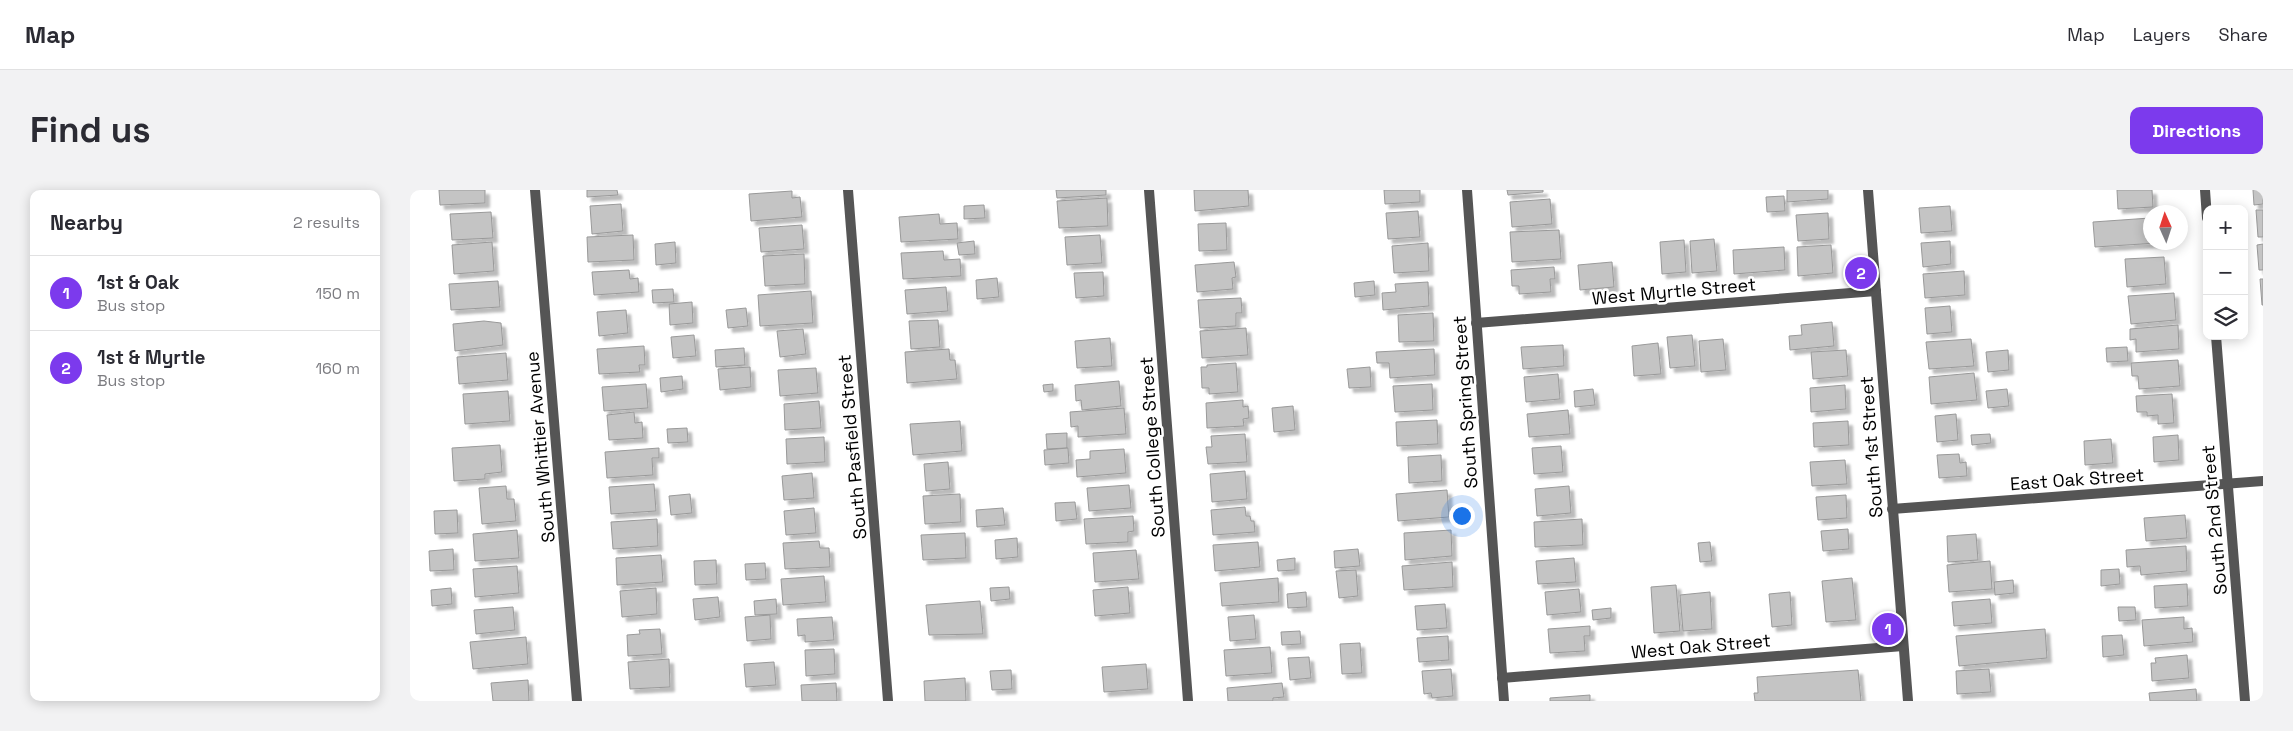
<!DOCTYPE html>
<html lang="en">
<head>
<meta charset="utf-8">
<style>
  :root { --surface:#fff; --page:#f2f2f3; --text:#2b2b33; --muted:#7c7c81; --line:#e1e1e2; --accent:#7c3aed }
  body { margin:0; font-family:"Space Grotesk",sans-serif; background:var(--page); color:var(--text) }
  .controls { position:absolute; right:15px; top:15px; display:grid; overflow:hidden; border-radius:10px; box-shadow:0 2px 12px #0003 }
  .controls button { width:45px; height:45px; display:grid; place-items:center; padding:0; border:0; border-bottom:1px solid var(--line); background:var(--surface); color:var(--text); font:25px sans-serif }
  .compass { position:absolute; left:1733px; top:15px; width:45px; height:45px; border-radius:50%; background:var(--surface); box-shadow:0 2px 12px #0003; rotate:357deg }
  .you { position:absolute; left:1051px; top:325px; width:18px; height:18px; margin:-12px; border:4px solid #fff; border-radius:50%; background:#1a73e8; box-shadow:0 0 0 8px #1a73e833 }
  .badge { display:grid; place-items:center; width:32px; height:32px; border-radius:50%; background:var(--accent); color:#fff; font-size:16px; font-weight:700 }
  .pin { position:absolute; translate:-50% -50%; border:2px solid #fff; box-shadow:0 1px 5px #0006 }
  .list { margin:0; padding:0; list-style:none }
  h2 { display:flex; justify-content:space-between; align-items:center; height:65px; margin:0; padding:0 20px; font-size:21px }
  h2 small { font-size:16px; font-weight:400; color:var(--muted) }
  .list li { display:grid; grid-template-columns:32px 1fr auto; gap:15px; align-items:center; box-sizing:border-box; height:75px; padding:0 20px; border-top:1px solid var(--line) }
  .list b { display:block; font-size:19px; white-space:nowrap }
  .list p { margin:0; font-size:16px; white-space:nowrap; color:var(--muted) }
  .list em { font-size:16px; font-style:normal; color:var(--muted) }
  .icon { flex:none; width:28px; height:28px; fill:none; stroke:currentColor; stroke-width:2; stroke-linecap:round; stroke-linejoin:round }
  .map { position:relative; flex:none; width:1853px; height:511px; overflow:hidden; border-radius:10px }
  header { display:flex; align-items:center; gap:30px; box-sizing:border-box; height:70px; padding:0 25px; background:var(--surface); border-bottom:1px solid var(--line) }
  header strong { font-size:24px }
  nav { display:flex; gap:28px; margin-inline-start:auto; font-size:18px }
  .intro { display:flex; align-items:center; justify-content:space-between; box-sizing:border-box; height:120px; padding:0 30px }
  h1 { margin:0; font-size:35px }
  .button { padding:12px 22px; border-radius:10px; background:var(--accent); color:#fff; font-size:18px; font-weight:700 }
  main { display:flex; gap:30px; padding:0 30px }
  aside { flex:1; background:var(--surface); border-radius:10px; box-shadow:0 2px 12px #0003 }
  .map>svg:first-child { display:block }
</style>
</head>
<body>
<header>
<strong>Map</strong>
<nav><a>Map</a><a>Layers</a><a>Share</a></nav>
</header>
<div class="intro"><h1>Find us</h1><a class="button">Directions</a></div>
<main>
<aside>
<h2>Nearby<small>2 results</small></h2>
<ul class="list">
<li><span class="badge">1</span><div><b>1st &amp; Oak</b><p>Bus stop</p></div><em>150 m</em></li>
<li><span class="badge">2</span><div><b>1st &amp; Myrtle</b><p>Bus stop</p></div><em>160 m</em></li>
</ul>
</aside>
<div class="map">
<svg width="1853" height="511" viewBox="0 0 1853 511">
  <defs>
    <filter id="shadow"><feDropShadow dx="4.5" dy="4.5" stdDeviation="1" flood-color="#0004"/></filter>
  </defs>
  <rect width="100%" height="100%" fill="#fff"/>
  <g fill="#c4c4c4" stroke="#999" filter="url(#shadow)">
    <polygon points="29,0 75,0 75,13 30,15"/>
    <polygon points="177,0 207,0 208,5 177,7"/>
    <polygon points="646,0 696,0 696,5 647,8"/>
    <polygon points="784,0 838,0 839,16 785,21"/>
    <polygon points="974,0 1010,0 1010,12 975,14"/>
    <polygon points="1097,0 1133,0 1133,2 1098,5"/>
    <polygon points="1377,0 1418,0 1418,9 1377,12"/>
    <polygon points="1707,0 1742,0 1743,17 1708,19"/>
    <polygon points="1843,0 1853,0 1853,14 1844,15"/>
    <polygon points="382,1 382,8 390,7 392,27 341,31 339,4"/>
    <polygon points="1374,6 1375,21 1357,22 1356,7"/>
    <polygon points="697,8 698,36 649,38 647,11"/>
    <polygon points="1140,9 1142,34 1102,37 1100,12"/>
    <polygon points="211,14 213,41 182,44 180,16"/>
    <polygon points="574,15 575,28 554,29 554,16"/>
    <polygon points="1540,16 1542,41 1511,43 1509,18"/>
    <polygon points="1846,20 1853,20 1853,47 1848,47"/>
    <polygon points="1008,21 1010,47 978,49 976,23"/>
    <polygon points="81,22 83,48 42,50 40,24"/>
    <polygon points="1418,23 1419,49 1388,51 1386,25"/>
    <polygon points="529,24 530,34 547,33 548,49 491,52 489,27"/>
    <polygon points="1740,28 1740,52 1748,53 1685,57 1683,32"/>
    <polygon points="816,33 817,60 789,61 788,34"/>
    <polygon points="392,35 394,59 351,62 349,38"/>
    <polygon points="1149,40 1151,69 1102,72 1100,42"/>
    <polygon points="223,45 224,70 178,72 177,47"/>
    <polygon points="690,45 692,73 657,75 655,47"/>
    <polygon points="1304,49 1307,81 1282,83 1280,51"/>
    <polygon points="1274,50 1276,82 1252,84 1250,52"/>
    <polygon points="564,51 565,64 549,65 547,53"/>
    <polygon points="1540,51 1541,74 1513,77 1511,53"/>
    <polygon points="82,52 84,81 44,84 42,55"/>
    <polygon points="265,52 266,73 246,75 245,54"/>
    <polygon points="1018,53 1019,81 984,83 982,56"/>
    <polygon points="1853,54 1853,80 1849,80 1847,55"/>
    <polygon points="1421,55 1423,83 1388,86 1387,57"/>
    <polygon points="1374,57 1375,80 1324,84 1323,60"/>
    <polygon points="533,61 534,70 550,69 551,86 493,89 491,63"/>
    <polygon points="394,64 395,94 355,96 353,66"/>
    <polygon points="1754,67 1756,94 1717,97 1715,69"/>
    <polygon points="824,72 826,87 822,88 823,99 787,102 785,75"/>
    <polygon points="1202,72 1204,97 1170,100 1168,75"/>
    <polygon points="1144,77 1145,89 1140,89 1141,102 1109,104 1109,96 1102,96 1101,80"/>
    <polygon points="219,80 220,89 228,88 229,102 184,105 182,82"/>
    <polygon points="1554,81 1555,105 1515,108 1513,84"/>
    <polygon points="693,82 694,106 666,108 664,83"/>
    <polygon points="587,88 589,107 567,109 566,90"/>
    <polygon points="1850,89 1853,89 1853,115 1852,115"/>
    <polygon points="88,91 90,117 41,120 39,94"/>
    <polygon points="964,91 965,105 945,107 944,93"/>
    <polygon points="1018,92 1019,116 973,120 972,103 986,102 985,94"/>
    <polygon points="536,97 538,121 497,124 495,100"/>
    <polygon points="263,99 264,112 243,113 242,100"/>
    <polygon points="401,101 403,133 350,136 348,105"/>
    <polygon points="1764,103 1766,130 1721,134 1718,106"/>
    <polygon points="831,108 832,123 826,123 826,136 790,138 788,110"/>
    <polygon points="282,112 283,133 260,135 259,114"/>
    <polygon points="1540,116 1542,142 1517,144 1515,118"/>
    <polygon points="336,118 338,136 318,138 316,120"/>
    <polygon points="216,120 218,143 189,146 187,122"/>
    <polygon points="1023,123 1024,151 989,152 988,125"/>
    <polygon points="528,130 530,157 501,159 499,131"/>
    <polygon points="74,131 91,133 93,155 45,161 43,134"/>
    <polygon points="1422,132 1424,156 1380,160 1379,146 1392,145 1391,135"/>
    <polygon points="1768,135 1769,159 1726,162 1726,149 1720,150 1720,139"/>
    <polygon points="836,138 838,165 792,168 790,141"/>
    <polygon points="393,139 396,164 370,167 367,141"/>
    <polygon points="284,145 286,166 263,168 261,147"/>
    <polygon points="1282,145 1285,176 1260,178 1257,147"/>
    <polygon points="700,148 702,176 667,178 665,151"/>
    <polygon points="1313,149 1316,180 1291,182 1289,151"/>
    <polygon points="1561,149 1564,176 1519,179 1516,152"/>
    <polygon points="1248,153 1251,184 1224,186 1222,156"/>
    <polygon points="1153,155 1154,176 1113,179 1111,157"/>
    <polygon points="234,156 235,175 229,175 230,182 189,184 187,159"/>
    <polygon points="1717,157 1718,171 1697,172 1696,158"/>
    <polygon points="334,158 335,175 306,177 305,160"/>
    <polygon points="539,159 540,170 545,170 547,189 497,193 495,162"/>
    <polygon points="1024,159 1025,185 980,188 979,173 967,173 966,162"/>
    <polygon points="1436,160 1438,186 1403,189 1401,162"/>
    <polygon points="1598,160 1599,180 1578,182 1576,162"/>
    <polygon points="96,163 98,190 49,194 47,167"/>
    <polygon points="1768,170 1770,196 1729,199 1728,186 1722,186 1721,173"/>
    <polygon points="826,173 828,202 799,204 799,198 792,198 791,177 797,177 797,175"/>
    <polygon points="340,177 341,197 310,200 308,179"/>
    <polygon points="960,177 961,197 939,198 937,179"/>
    <polygon points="406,178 408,203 370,206 368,180"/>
    <polygon points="1564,183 1567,210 1521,214 1519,187"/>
    <polygon points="1148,184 1150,209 1116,212 1114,187"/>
    <polygon points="272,186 273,199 251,202 250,188"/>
    <polygon points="709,191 711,216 672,220 671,210 666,211 665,195"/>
    <polygon points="236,194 238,218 194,221 192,197"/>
    <polygon points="643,194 643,201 634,202 633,195"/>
    <polygon points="1022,194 1023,220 985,222 983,196"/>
    <polygon points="1435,195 1436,219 1401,222 1400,198"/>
    <polygon points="1183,199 1185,215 1165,217 1164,201"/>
    <polygon points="1597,199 1599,216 1578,218 1576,201"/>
    <polygon points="98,201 100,231 55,234 53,204"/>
    <polygon points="1762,204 1764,233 1748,234 1748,225 1737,226 1737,222 1727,222 1726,206"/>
    <polygon points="833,210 833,217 838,216 839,228 833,229 834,236 797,238 796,213"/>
    <polygon points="409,211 411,238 375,240 374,214"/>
    <polygon points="883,216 885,240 864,242 862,218"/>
    <polygon points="714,218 716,244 668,247 668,236 661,237 660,222"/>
    <polygon points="1158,220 1160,244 1119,247 1117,224"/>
    <polygon points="224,222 225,233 232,232 233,248 199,250 197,225"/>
    <polygon points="1546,224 1548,250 1527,252 1525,226"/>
    <polygon points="1027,230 1028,254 987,256 986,232"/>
    <polygon points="550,231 552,261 503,265 500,234"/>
    <polygon points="1438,231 1439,255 1404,257 1403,233"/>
    <polygon points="277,238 278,252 258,253 257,239"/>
    <polygon points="657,243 657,258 637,259 636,244"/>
    <polygon points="835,244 837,272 798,274 796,257 802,257 801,246"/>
    <polygon points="1580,244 1581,253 1562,255 1561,245"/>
    <polygon points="1768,245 1769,270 1744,272 1743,247"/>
    <polygon points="414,247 415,272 377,274 376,249"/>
    <polygon points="1701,249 1703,273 1675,275 1674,251"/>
    <polygon points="90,255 92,282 75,284 75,289 44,291 42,258"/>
    <polygon points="1151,256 1153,282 1124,284 1122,258"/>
    <polygon points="249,258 249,268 242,268 243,285 197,288 195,262"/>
    <polygon points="658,258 659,273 635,275 634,260"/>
    <polygon points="714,259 716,283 667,287 666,270 680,269 680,261"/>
    <polygon points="1549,264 1550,273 1556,272 1557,286 1529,288 1527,265"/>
    <polygon points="1031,265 1032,291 999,293 998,267"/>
    <polygon points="1435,270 1437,294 1402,296 1400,272"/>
    <polygon points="538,272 540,299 516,301 514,274"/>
    <polygon points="835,281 837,309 802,312 800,284"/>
    <polygon points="402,283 404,308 374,310 372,286"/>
    <polygon points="244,294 246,321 201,324 199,297"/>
    <polygon points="719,295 721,318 679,321 677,298"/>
    <polygon points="96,296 97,309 104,309 106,331 72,334 69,298"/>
    <polygon points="1159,296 1161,323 1127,326 1125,299"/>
    <polygon points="1037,300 1039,327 988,331 986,304"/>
    <polygon points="280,304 282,323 261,325 259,306"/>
    <polygon points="550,304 551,332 515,334 513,306"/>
    <polygon points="1436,305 1437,328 1408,330 1406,307"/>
    <polygon points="665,312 667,329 646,331 645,313"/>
    <polygon points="835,317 836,326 840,326 841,331 844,331 845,342 803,345 801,320"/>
    <polygon points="404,318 406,343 376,345 374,321"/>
    <polygon points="593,318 595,335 567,337 566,320"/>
    <polygon points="47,320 48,343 25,344 24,321"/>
    <polygon points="1775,325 1777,348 1736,351 1734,328"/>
    <polygon points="723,326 724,341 718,342 718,352 676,354 674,329"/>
    <polygon points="247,329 248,356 203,359 201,332"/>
    <polygon points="1172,329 1173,355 1125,357 1124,332"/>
    <polygon points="1438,339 1439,359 1413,361 1411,341"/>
    <polygon points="107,340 109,368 65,371 63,344"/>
    <polygon points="1041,340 1042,366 995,370 994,343"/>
    <polygon points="555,343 556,368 513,370 511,345"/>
    <polygon points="1566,344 1568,370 1538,372 1537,346"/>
    <polygon points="607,348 608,367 586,369 585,350"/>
    <polygon points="409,351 410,358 419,358 420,377 375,379 373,353"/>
    <polygon points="848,352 850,377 805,381 803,355"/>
    <polygon points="1300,352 1302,371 1290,372 1288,353"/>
    <polygon points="1776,356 1777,381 1731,385 1730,376 1717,377 1716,360"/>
    <polygon points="43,359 44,380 20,381 19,361"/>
    <polygon points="948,359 950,376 925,378 924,361"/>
    <polygon points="726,360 729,389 685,392 683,363"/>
    <polygon points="251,365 253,392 207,395 206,368"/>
    <polygon points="885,368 885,380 868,381 867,370"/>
    <polygon points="1164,368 1166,392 1128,394 1126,371"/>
    <polygon points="306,370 307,394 285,395 284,371"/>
    <polygon points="1580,371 1582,399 1539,402 1537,375"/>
    <polygon points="1042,372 1043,397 994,400 992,376"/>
    <polygon points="355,373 356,389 336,390 335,374"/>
    <polygon points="107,376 109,403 65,407 63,379"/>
    <polygon points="1709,379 1710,394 1691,396 1691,380"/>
    <polygon points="946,380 948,406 929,408 926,381"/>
    <polygon points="414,386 416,412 373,415 371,389"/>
    <polygon points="868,388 869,412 812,416 810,393"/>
    <polygon points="1442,388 1446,430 1416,432 1412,391"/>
    <polygon points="1603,390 1604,403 1585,405 1584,392"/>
    <polygon points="1777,394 1778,416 1745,418 1744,396"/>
    <polygon points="1266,395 1270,441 1244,443 1241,397"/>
    <polygon points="599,397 600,409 581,411 580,398"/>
    <polygon points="718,397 720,423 685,426 683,400"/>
    <polygon points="41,398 42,414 22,416 21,400"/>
    <polygon points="246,398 247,424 212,427 210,401"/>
    <polygon points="1169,399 1171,422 1137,425 1135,402"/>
    <polygon points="896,402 897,417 878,418 877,404"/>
    <polygon points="1300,402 1302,439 1273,441 1270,405"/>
    <polygon points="1380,402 1382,435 1362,437 1359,404"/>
    <polygon points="308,407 310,427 285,430 283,409"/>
    <polygon points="366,409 367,424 345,425 344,411"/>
    <polygon points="1580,409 1582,433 1544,436 1542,412"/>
    <polygon points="570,411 573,444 519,445 516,415"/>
    <polygon points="1035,414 1037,438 1007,440 1005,416"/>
    <polygon points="103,417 105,440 66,444 64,420"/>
    <polygon points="1708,417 1725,417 1726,430 1709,431"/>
    <polygon points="1201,418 1201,428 1183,430 1182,420"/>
    <polygon points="360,425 361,449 337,451 335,427"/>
    <polygon points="844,425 846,449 820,451 818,427"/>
    <polygon points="422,427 424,450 395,452 395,445 388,446 387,429"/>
    <polygon points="1774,427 1774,439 1782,438 1783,452 1734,456 1732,430"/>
    <polygon points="1180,436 1180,446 1174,446 1175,461 1140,463 1138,439"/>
    <polygon points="250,439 252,464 218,466 217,445 230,444 229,440"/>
    <polygon points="1635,439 1637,468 1549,476 1546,446"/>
    <polygon points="890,441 891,454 872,455 871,442"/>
    <polygon points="1712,445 1714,465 1693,467 1692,446"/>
    <polygon points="1038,446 1039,470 1009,472 1007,448"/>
    <polygon points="116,447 118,474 63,479 60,452"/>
    <polygon points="950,453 952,483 932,484 930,454"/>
    <polygon points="860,457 862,483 816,486 814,460"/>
    <polygon points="424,459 425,484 396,486 395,460"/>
    <polygon points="1777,465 1779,488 1742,491 1741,473 1746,473 1745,468"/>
    <polygon points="899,467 901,488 880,490 878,468"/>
    <polygon points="259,469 260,497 220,499 218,472"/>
    <polygon points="364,472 366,495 336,497 334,474"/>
    <polygon points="736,474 738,499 694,502 692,477"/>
    <polygon points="1041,479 1043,506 1022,508 1021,503 1014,504 1012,481"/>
    <polygon points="1579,479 1581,502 1547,504 1546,481"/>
    <polygon points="601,480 602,499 582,500 580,481"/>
    <polygon points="1448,480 1451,511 1345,511 1344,503 1348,503 1347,487"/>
    <polygon points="555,488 556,511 515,511 514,491"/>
    <polygon points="118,490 119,511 83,511 81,493"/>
    <polygon points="426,493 427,511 392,511 391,495"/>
    <polygon points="872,493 874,507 863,508 863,511 818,511 817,498"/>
    <polygon points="1786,499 1787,511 1740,511 1739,503"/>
    <polygon points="1180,505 1180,511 1140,511 1140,508"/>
  </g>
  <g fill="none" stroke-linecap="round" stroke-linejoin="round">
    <g stroke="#555" stroke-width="10">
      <polyline points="125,0 167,511"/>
      <polyline points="438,0 478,511"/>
      <polyline points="739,0 778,511"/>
      <polyline points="1458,0 1498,511"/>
      <polyline points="1795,0 1797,28"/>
      <polyline points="1066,133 1466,101"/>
      <polyline points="1806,146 1835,511"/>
      <polyline points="1482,319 1853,291"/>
      <polyline points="1092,488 1493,456"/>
    </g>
    <polyline stroke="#555" stroke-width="10" points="1057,0 1094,511"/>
  </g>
  <g text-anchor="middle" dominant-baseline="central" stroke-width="5" stroke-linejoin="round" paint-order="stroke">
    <g font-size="18" fill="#000" stroke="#fff">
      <text transform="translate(1264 101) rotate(-5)">West Myrtle Street</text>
      <text transform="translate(1055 212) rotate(-94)">South Spring Street</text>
      <text transform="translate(130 257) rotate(-95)">South Whittier Avenue</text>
      <text transform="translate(442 257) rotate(-95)">South Pasfield Street</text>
      <text transform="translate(742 257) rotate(-94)">South College Street</text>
      <text transform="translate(1461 257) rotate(-94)">South 1st Street</text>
      <text transform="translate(1667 289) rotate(-4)">East Oak Street</text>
      <text transform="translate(1804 330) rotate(-95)">South 2nd Street</text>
      <text transform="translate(1291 456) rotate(-5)">West Oak Street</text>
    </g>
  </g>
</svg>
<div class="controls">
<button>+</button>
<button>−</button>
<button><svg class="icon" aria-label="layers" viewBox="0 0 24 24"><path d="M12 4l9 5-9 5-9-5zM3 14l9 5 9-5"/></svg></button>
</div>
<svg class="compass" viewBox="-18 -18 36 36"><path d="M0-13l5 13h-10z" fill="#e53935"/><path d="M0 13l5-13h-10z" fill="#7c7c81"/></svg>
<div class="you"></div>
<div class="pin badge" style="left:1478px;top:439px">1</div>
<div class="pin badge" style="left:1451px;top:83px">2</div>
</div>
</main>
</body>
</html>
